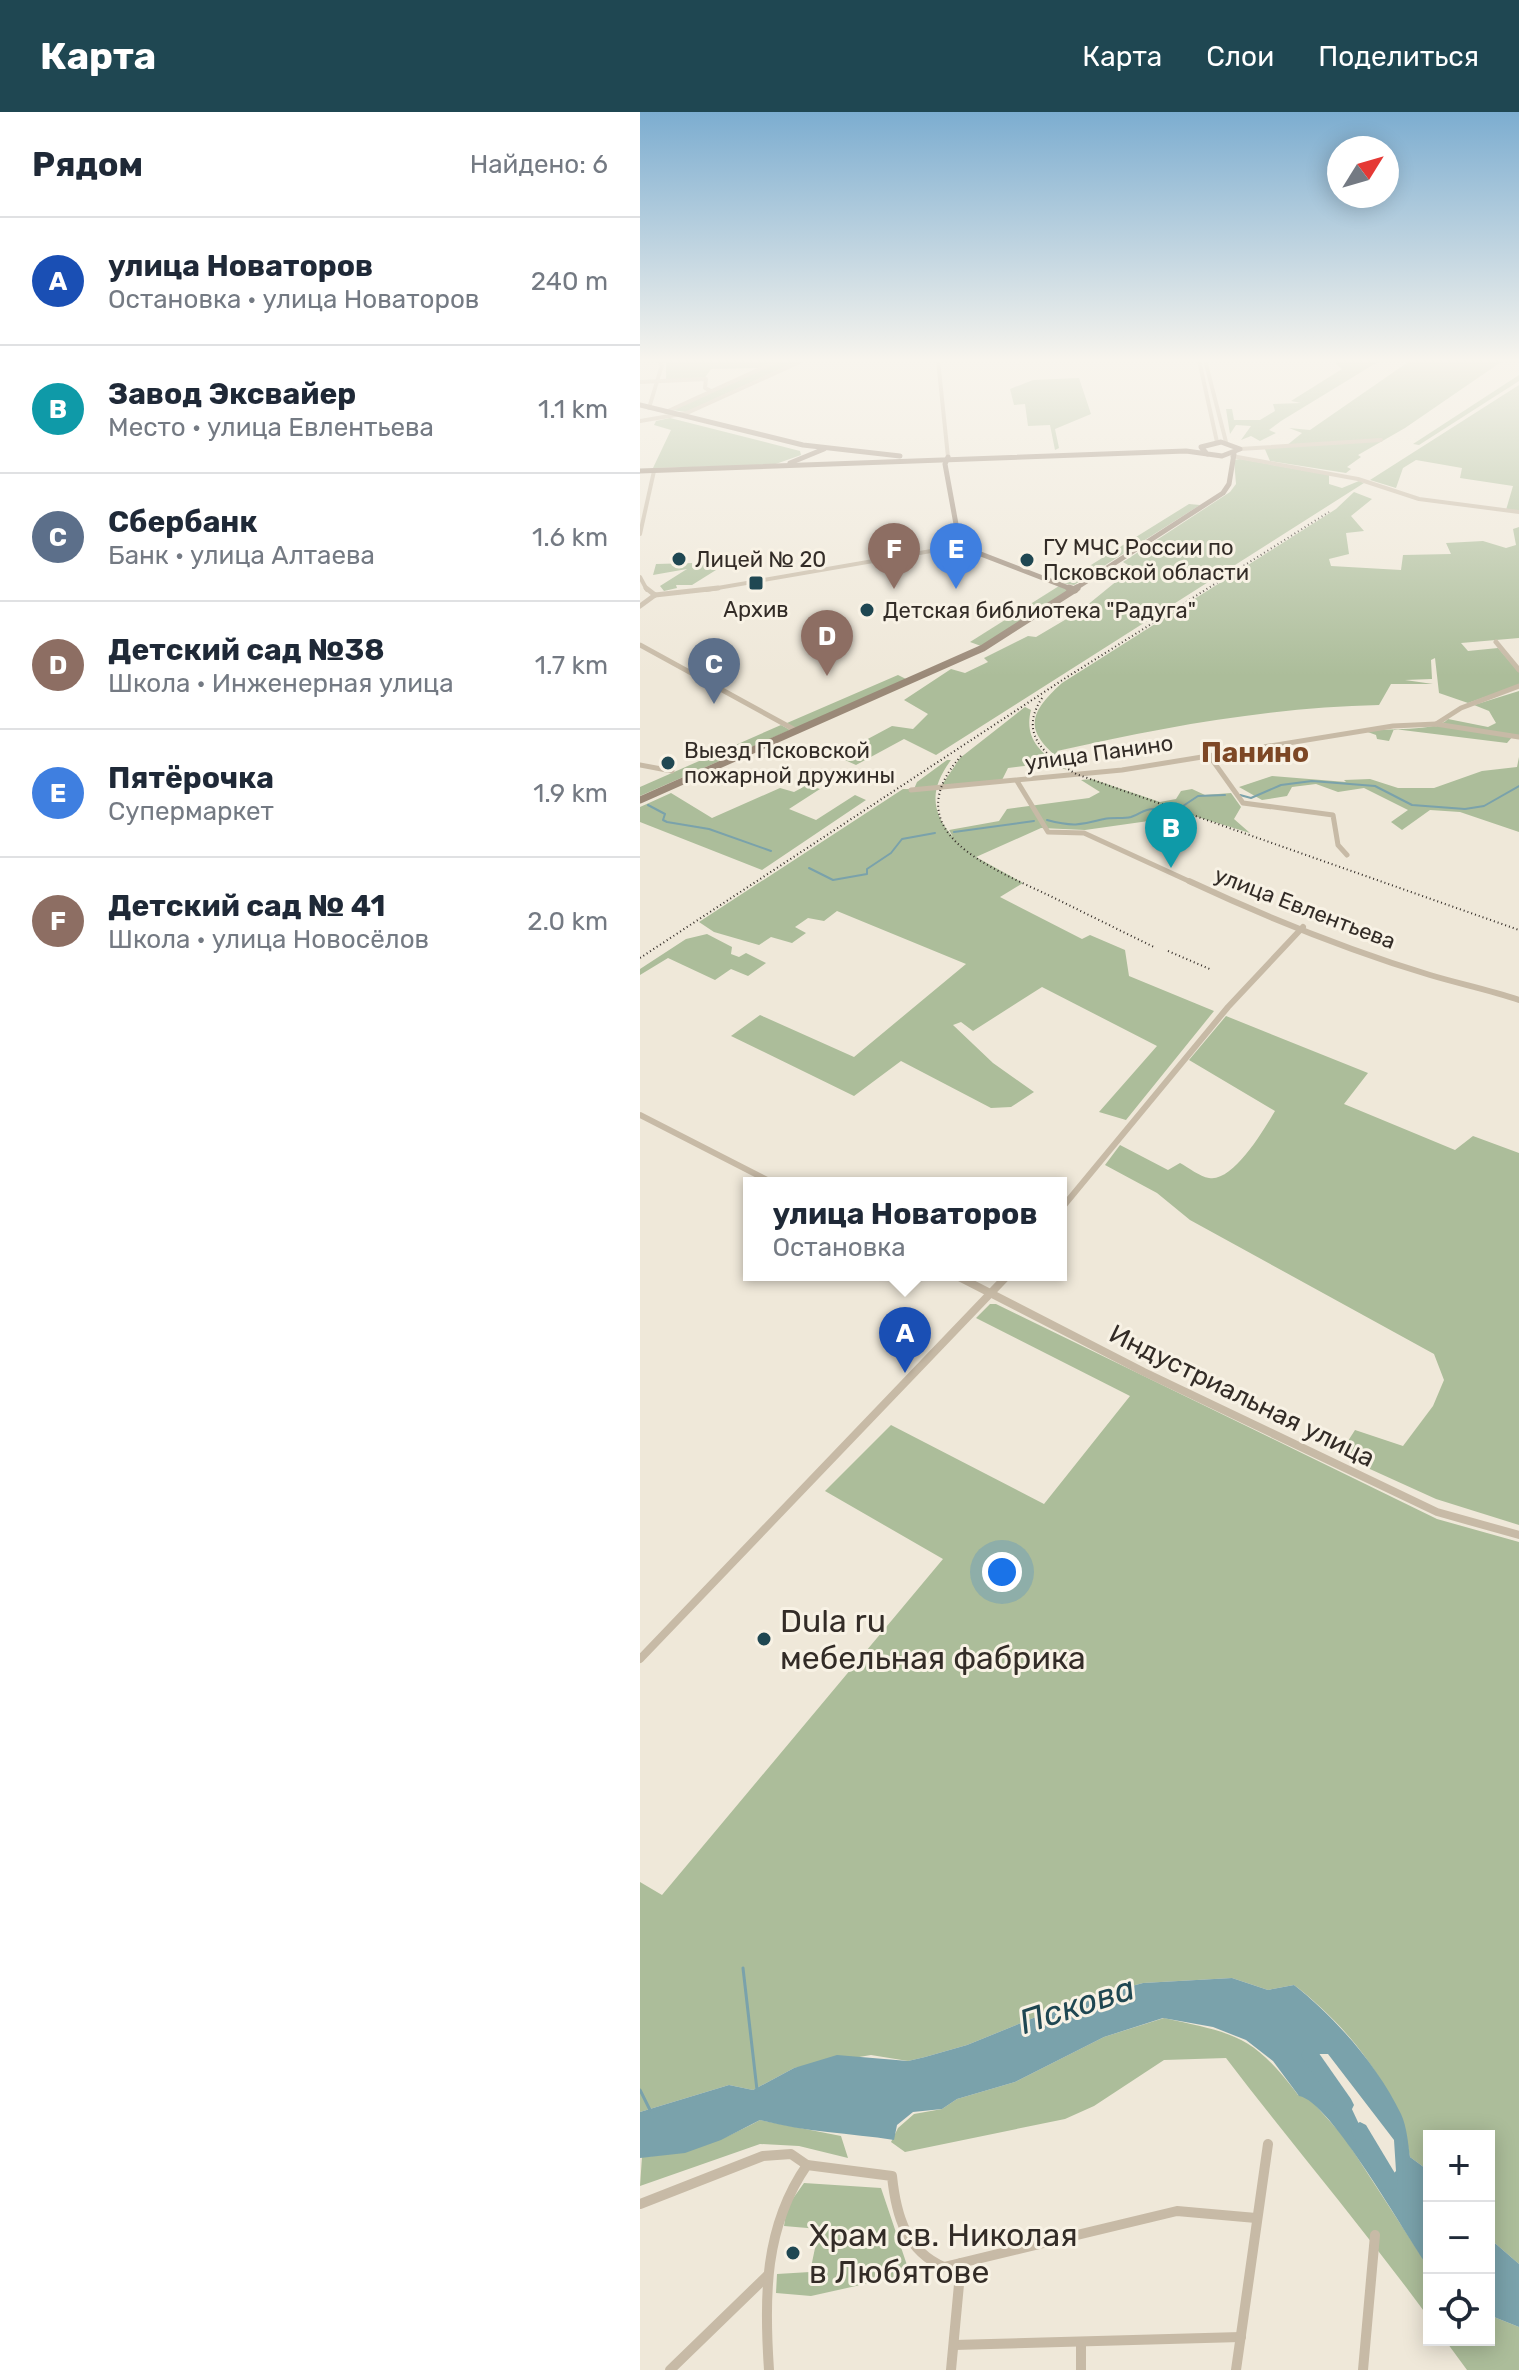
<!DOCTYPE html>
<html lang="ru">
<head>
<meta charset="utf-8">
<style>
  :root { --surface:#fff; --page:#f2f2f3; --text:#1f2937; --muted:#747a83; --line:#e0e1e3; --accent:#1f4752 }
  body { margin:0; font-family:Rubik,sans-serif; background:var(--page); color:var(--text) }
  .controls { position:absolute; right:24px; bottom:24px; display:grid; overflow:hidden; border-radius:0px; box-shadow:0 4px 20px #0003 }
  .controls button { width:72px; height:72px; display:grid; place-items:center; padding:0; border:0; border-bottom:2px solid var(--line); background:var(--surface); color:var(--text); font:40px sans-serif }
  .compass { position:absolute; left:687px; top:24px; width:72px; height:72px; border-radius:50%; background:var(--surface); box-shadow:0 4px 20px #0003; rotate:53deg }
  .you { position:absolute; left:362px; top:1460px; width:28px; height:28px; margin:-20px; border:6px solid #fff; border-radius:50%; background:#1a73e8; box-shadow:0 0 0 12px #1a73e833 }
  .badge { display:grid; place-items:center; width:52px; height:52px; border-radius:50%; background:var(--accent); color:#fff; font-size:26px; font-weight:700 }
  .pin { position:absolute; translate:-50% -66px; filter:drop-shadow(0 2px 4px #0008) }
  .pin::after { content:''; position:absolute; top:42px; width:28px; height:24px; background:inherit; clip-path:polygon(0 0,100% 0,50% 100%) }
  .popup { position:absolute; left:103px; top:1065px; width:324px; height:104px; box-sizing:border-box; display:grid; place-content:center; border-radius:0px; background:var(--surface); filter:drop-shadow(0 2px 6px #0005); font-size:26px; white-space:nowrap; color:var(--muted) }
  .popup b { font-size:30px; color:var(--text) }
  .popup::after { content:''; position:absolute; left:50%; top:100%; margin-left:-16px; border:16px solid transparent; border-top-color:var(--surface) }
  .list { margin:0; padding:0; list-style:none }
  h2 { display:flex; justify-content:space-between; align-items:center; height:104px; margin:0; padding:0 32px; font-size:34px }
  h2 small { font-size:26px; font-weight:400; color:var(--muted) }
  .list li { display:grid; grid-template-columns:52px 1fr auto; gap:24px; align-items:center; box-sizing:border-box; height:128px; padding:0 32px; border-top:2px solid var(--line) }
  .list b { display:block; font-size:30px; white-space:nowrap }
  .list p { margin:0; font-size:26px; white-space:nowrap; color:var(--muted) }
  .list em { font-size:26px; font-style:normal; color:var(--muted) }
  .icon { flex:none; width:44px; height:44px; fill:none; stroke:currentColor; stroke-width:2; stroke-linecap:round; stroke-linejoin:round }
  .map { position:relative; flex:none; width:879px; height:2258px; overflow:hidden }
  header { display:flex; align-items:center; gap:48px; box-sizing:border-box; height:112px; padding:0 40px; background:var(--accent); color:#fff }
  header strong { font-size:38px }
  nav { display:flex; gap:44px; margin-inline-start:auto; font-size:28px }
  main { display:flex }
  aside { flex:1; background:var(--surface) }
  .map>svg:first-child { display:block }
</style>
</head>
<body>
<header>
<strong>Карта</strong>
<nav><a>Карта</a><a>Слои</a><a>Поделиться</a></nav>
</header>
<main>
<aside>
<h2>Рядом<small>Найдено: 6</small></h2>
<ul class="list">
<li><span class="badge" style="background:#1a4fb4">A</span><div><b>улица Новаторов</b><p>Остановка · улица Новаторов</p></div><em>240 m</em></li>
<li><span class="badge" style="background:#0f9aa8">B</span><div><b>Завод Эксвайер</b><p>Место · улица Евлентьева</p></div><em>1.1 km</em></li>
<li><span class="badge" style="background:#5c6f8a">C</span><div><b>Сбербанк</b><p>Банк · улица Алтаева</p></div><em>1.6 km</em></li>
<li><span class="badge" style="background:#8d6e63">D</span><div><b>Детский сад №38</b><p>Школа · Инженерная улица</p></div><em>1.7 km</em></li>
<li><span class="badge" style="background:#3f7fe0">E</span><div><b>Пятёрочка</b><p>Супермаркет</p></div><em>1.9 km</em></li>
<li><span class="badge" style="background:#8d6e63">F</span><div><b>Детский сад № 41</b><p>Школа · улица Новосёлов</p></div><em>2.0 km</em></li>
</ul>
</aside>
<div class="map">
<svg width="879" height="2258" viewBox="0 0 879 2258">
  <rect width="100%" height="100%" fill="#efe8d9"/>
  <g fill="#acbd9a">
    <polygon points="26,248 137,248 122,256 71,257 64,267 26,268"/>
    <polygon points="142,248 160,248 46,300 32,298"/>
    <polygon points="692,248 741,248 641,309 629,318 636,321 620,329 611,324 601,328 611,314 596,313 590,322 586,297 592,297 594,308 620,308 635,299 633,292 661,291 651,289 702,257"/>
    <polygon points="771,248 864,248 765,316 718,343 721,345 707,355 711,357 706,361 630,349 624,335 646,334 662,321 649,316 670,318"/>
    <polygon points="879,263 879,269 779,333 773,332"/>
    <polygon points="439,266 451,302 415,317 419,336 415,338 410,313 388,314 385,292 374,293 370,277 393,268"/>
    <polygon points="879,273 879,399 866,398 873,374 820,366 822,356 776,348 763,356 756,376 730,368"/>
    <polygon points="30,306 160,339 161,343 133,353 13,356 31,318 14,313 16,309"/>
    <polygon points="600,347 689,363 689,372 702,376 719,369 724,371 296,643 264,627 216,653 196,644 252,614 273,617 288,602 264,588 311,557 325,561 348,550 344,546 388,524 396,525 440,499 478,468 472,464 488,453 483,450 590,380 596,372 594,348"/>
    <path d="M714 380 732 387 711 404 724 419 706 421 709 442 689 447 691 454 761 458 763 443 811 442 806 431 843 429 866 436 876 433 873 417 879 415V526L821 531 828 539 858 536 879 560V573L828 591 799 581 795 546 791 548 792 567 765 568 793 572H751L739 593C632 595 522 615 417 639L426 653C387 621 383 606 422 571L696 397Z"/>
    <polygon points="549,392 560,393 434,473 422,471"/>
    <polygon points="69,446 63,452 76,458 52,473 36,473 37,476 24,479 20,474 47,457 13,463 16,452 52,451 52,456"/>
    <polygon points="419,474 429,478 341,534 330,530"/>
    <polygon points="258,563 266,567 156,617 147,611"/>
    <path d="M879 579V625L873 624 867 631 754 617 749 629 737 627 736 623 725 619C744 616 797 620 808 607L848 615 856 611 849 599 834 593Z"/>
    <path d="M385 595 391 598C383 629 404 643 427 658L408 651 368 656 361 670 300 676 320 646Z"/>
    <polygon points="141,613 150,618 0,684 0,675"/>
    <polygon points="879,645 879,720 820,700 790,698 762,718 751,710 768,698 724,676 698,680 676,672 652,675 647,684 622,688 599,675 632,664 706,670 704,668 730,667 758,676 794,676 842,659 877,655"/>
    <path d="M307 648H311C291 675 289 698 313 725L309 718 359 709 367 697 449 686 460 680 441 668 452 667 520 690 536 687 541 679 552 677 565 683 591 681 601 695 594 707 610 721 551 703 445 718 401 716 336 745 383 771 360 785 442 827 450 823 485 838 489 864 574 899 486 1008 459 1000 517 934 402 875 333 919 321 910 313 913 353 951 394 980 371 995 351 996 261 949 214 984 91 924 120 903 214 945 326 852 197 799 184 809 168 806 155 815 166 821 152 831 131 825 119 833 74 820 59 810 263 677H274L277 670Z"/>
    <polygon points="167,673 180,677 149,697 176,708 215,683 226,688 122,758 0,710 0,695 31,681 72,706 140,676 154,680"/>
    <polygon points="67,822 92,835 91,842 99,845 106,841 126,851 108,864 91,857 75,868 28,846 0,863 0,857 46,827"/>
    <path d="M586 904 728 961 704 992 815 1038 833 1024 879 1041V1413L796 1387 699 1343 715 1318 763 1334 793 1294 804 1268 794 1242 550 1108 517 1081 465 1053 480 1033 528 1058 540 1051C548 1055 560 1065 569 1066 593 1071 625 1016 635 999L549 948Z"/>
    <path d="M350 1192H356L797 1407 879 1430V2152L849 2126V2024H789V2059L770 2045C759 1977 707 1913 654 1873L628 1878 592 1866 503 1871 433 1890 327 1933 285 1945 268 1949 231 1943 154 1956 113 1978 89 1973 0 2000V1770L22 1783 303 1447 185 1379 251 1313 404 1392 490 1284 336 1206Z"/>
    <path d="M524 1906C595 1922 612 1922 658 1983L668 1985 704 2025 789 2156V2206C724 2117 653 2034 586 1946L524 1948 454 1994 425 2007 265 2040 251 2030 258 2016 274 2002 302 1997 317 1987 375 1970 464 1925Z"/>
    <path d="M120 2008 201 2024 208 2046 159 2034 120 2032 0 2074 2 2045C50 2041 77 2031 120 2008Z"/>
    <polygon points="164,2071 241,2076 270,2162 171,2184 136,2181 137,2162 170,2160 179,2117 144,2114 147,2095"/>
    <polygon points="849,2203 879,2215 879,2258 827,2258 805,2228 849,2228"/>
  </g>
  <g fill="#7aa2ab" fill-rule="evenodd">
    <path d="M592 1866 628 1878 654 1873C695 1905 738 1954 761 2002 767 2015 768 2031 770 2045L789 2059V2112L785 2110 784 2113 789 2123V2156C765 2123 691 1989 659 1984L633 1949 606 1928 573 1915 523 1906 464 1925 375 1970 317 1987 302 1997 273 2000 257 2013 254 2028C209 2021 164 2020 120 2008L81 2028 45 2041 0 2046V2000L89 1973 113 1978 154 1956 197 1943 268 1949 285 1945 327 1933 433 1890 503 1871ZM677 1942H688L754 2028 756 2059 753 2062 740 2057 710 1993 683 1971Z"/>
    <polygon points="849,2126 879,2152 879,2215 849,2203 849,2173 855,2170 849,2163"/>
  </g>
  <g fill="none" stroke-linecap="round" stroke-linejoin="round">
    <g stroke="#7aa2ab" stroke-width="2">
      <polyline points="600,683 611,686 641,673 672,669 735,674 772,693 825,697 844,694 879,674"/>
      <polyline points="8,693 25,702 23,708 27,710 69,717 131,739"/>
      <polyline points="537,698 558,684 585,683"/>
      <path d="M407 708C433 715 440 713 464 707 473 705 483 707 491 705 501 702 504 696 515 697"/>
      <polyline points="314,720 394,709"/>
      <polyline points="169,756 193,768 227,762 227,757 251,741 262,727 295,721"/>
    </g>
    <g stroke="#7aa2ab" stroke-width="3">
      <polyline points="103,1856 117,1978"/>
      <polyline points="0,1978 10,1998"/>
    </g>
    <g fill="#7aa2ab" fill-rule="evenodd">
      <polygon points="670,1934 676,1937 711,1987 714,1993 711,1999 705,2002 699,1999 664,1949 661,1943 664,1937"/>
      <polygon points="720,2010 726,2013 756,2063 758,2070 756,2077 749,2079 742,2077 714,2025 711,2019 714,2013"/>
    </g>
    <g stroke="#c7baa6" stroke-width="4">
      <polyline points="298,248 308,345"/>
      <polyline points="559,248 577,330"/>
      <polyline points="565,248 586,330"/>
      <polyline points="0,270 66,267 65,276 71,279"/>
      <polyline points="9,296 22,253 18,248"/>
      <polyline points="26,300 140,248"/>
      <polyline points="0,309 47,301 164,248"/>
      <polyline points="600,337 741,328"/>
      <polyline points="592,344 718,367 779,387 879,400"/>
      <polyline points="0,422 14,359"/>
      <polyline points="0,465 7,478"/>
      <polyline points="66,478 320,434"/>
    </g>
    <g stroke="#c7baa6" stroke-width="5">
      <polyline points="6,476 15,483"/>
      <polyline points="15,483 78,476"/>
      <polyline points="0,494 15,483"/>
      <polyline points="856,530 879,558"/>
      <polyline points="0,533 157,619"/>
      <polyline points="796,612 821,596 879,574"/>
      <polyline points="568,642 603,691 693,703 698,733 707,743"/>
      <polyline points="0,653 32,659"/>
      <polyline points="377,669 408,720 444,721 553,771"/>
      <polyline points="271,678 482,658 753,614 796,612 879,625"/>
    </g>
    <g stroke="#c7baa6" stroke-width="6">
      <path d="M549 769C626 805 708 838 790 863 820 872 850 878 879 888"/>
      <polyline points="0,1003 133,1071"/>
      <polyline points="421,1097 588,895 663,815"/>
    </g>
    <g stroke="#c7baa6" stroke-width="8">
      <polyline points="315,1163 504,1260 797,1400 879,1423"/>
      <polyline points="0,1547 368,1163"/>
    </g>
    <g stroke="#c7baa6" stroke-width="10">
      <polyline points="0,2092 123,2044 151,2042 167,2053"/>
      <polyline points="441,2230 441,2258"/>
      <polyline points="314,2233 601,2225"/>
      <polyline points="30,2258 128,2163"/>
      <path d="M129 2258C124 2185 124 2115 167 2053L252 2064C256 2103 266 2139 304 2155L537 2099 616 2106"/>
      <polyline points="311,2258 321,2151"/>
      <polyline points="596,2258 628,2032"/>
      <polyline points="723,2258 735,2123"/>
    </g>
    <g stroke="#9a8978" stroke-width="5">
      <polyline points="0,293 163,333 260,344"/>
      <polyline points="308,345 305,352 320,434 434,478"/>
      <polyline points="150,351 184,337"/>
      <polyline points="0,359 546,339 582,344 600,337 581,330 561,335 567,342"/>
      <polyline points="433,478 583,381 589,372 594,342"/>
    </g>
    <g stroke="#9a8978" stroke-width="7">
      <polyline points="429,476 435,478"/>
      <polyline points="0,688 343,536 437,476"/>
    </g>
    <g stroke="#332c27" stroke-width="2" stroke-dasharray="1 3" stroke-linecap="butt">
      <path d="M402 586C378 623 405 643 436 662L879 818"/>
      <path d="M321 644C254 720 350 755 408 783 443 800 479 818 514 835"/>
      <polyline points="528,839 572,858"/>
      <polyline points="0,846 424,567 689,400"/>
    </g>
  </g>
  <linearGradient id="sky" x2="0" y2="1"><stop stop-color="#7cadd0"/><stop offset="0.44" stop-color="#f8f5ee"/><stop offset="1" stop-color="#f8f5ee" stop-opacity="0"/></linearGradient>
  <rect width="879" height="564" fill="url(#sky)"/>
  <g fill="#1f4752" stroke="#f8f2e5" stroke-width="3">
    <circle cx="39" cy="447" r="8"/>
    <circle cx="387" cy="448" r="8"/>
    <rect x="108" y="463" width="16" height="16" rx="4"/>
    <circle cx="227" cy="498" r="8"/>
    <circle cx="28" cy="651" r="8"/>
    <circle cx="124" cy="1527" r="8"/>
    <circle cx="153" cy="2141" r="8"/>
  </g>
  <g text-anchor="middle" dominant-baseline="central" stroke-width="6" stroke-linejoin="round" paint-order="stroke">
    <g font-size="22" fill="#332c27" stroke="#f8f2e5" text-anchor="start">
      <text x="403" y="435">ГУ МЧС России по<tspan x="403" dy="25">Псковской области</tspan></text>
      <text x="55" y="447">Лицей № 20</text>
      <text x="116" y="497" text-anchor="middle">Архив</text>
      <text x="243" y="498">Детская библиотека "Радуга"</text>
      <text x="44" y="638">Выезд Псковской<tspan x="44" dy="25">пожарной дружины</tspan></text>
    </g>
    <g font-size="22" fill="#332c27" stroke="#f8f2e5">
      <text transform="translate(459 641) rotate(-8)">улица Панино</text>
      <text transform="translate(665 796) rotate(21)">улица Евлентьева</text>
    </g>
    <g font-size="26" fill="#332c27" stroke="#f8f2e5">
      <text transform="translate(602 1284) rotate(26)">Индустриальная улица</text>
    </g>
    <g font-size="28" font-weight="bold" fill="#7d4725" stroke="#f8f2e5">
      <text x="615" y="640">Панино</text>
    </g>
    <g font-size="32" fill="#332c27" stroke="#f8f2e5" text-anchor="start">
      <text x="140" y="1509">Dula ru<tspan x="140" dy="37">мебельная фабрика</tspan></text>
      <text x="169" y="2123">Храм св. Николая<tspan x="169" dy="37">в Любятове</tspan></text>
    </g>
    <g font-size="34" font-style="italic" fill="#1f4752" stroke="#f8f2e5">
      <text transform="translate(437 1893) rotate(-18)">Пскова</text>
    </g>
  </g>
</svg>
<div class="controls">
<button>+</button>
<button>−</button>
<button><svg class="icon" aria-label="locate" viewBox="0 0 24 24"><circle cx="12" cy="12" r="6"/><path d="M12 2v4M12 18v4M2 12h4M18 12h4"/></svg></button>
</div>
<svg class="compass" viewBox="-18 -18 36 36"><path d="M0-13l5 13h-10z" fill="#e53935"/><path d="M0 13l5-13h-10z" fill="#747a83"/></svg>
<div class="you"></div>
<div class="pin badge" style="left:265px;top:1261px;background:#1a4fb4">A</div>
<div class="popup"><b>улица Новаторов</b>Остановка</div>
<div class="pin badge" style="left:531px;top:756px;background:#0f9aa8">B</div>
<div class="pin badge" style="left:74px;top:592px;background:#5c6f8a">C</div>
<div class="pin badge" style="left:187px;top:564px;background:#8d6e63">D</div>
<div class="pin badge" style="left:316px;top:477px;background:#3f7fe0">E</div>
<div class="pin badge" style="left:254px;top:477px;background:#8d6e63">F</div>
</div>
</main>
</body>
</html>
